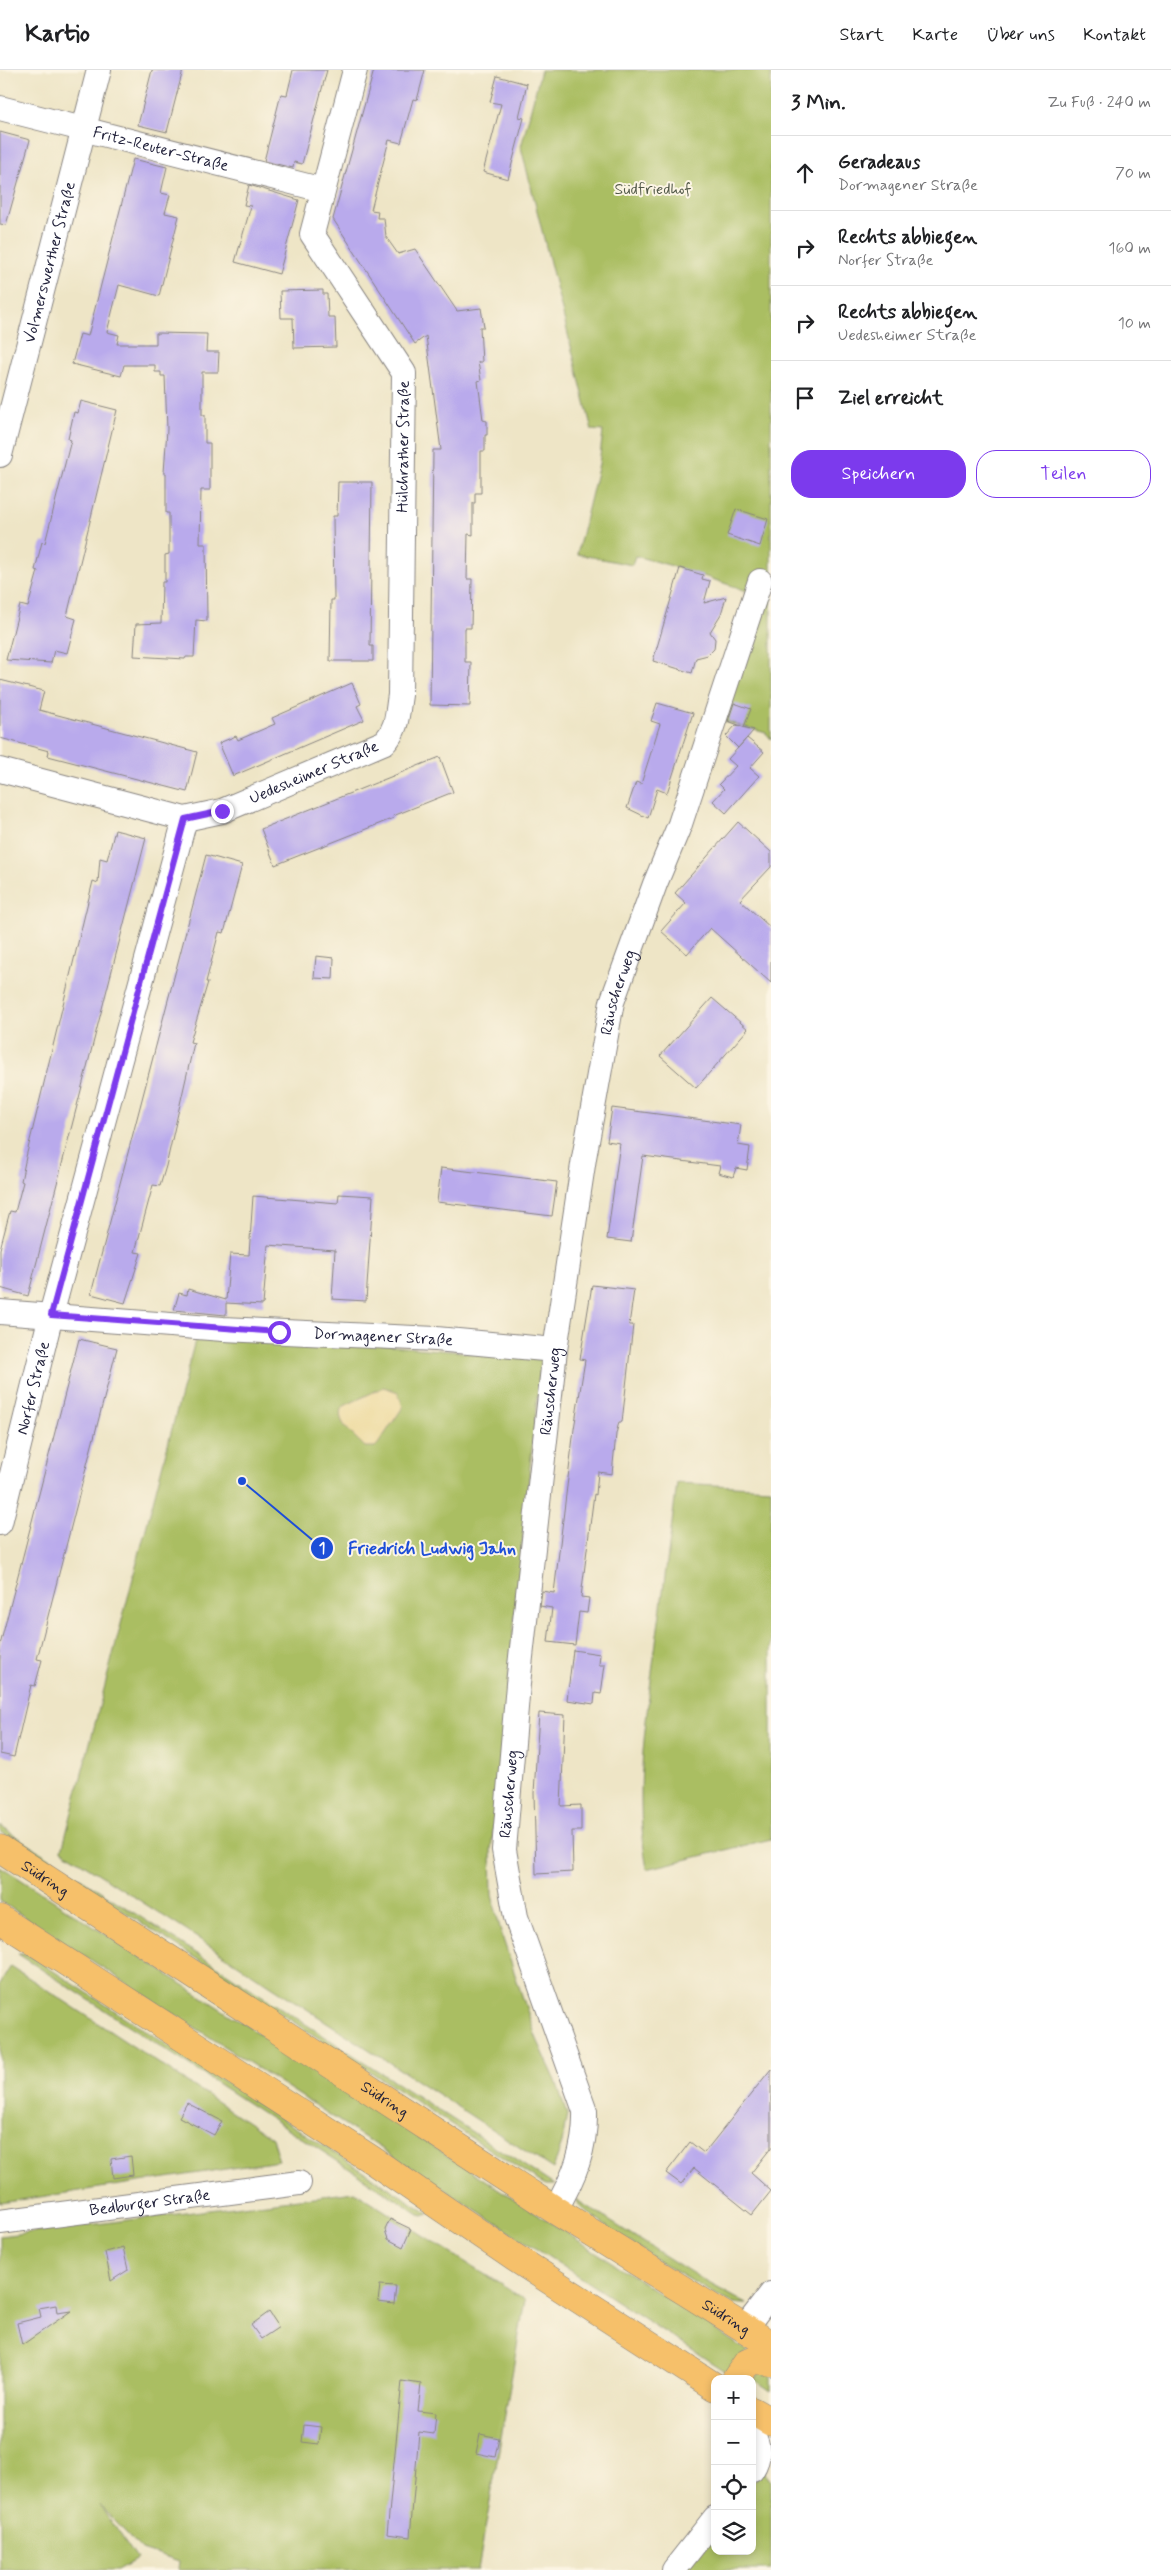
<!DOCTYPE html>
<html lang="de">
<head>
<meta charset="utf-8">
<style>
  :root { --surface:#fff; --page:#f2f2f2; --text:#202124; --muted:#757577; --line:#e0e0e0; --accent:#7c3aed }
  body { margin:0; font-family:Mynerve,sans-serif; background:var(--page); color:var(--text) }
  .controls { position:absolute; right:15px; bottom:15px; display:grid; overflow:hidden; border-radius:10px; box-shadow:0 2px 8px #0003 }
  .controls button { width:45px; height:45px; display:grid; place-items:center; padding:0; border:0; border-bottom:1px solid var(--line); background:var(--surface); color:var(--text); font:25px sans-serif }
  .stop { position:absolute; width:15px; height:15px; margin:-11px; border:4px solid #7c3aed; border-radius:50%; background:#fff }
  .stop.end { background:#7c3aed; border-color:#fff; box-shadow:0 1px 5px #0008 }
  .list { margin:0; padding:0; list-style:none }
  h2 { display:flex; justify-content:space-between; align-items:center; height:65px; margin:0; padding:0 20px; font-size:21px }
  h2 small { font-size:16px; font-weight:400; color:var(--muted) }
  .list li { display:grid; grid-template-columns:32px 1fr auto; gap:15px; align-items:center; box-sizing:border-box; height:75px; padding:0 20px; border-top:1px solid var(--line) }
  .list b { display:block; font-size:19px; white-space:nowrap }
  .list p { margin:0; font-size:16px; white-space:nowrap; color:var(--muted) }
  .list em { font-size:16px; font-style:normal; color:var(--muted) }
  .actions { display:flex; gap:10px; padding:15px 20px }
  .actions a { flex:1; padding:11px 0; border:1px solid var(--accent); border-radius:20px; text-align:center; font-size:18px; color:var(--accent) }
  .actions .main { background:var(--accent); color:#fff }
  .icon { flex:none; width:28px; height:28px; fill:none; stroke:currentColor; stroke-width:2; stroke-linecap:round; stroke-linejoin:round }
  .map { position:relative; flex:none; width:771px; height:2500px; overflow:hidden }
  header { display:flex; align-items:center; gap:30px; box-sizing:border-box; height:70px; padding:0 25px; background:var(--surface); border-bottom:1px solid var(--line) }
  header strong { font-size:24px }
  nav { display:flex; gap:28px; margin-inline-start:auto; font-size:18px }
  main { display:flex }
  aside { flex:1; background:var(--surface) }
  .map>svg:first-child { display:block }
</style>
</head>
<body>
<header>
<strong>Kartio</strong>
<nav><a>Start</a><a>Karte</a><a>Über uns</a><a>Kontakt</a></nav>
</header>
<main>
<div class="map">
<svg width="771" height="2500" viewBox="0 0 771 2500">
  <rect width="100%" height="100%" fill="#fcf5e5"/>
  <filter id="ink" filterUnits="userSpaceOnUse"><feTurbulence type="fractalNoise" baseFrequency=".02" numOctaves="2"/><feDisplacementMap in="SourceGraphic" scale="10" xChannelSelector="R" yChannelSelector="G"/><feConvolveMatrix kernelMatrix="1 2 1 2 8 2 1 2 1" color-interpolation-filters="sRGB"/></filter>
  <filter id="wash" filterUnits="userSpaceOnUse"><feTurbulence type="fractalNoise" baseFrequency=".0096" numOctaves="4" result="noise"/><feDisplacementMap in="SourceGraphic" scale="20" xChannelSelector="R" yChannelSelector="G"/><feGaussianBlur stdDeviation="1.12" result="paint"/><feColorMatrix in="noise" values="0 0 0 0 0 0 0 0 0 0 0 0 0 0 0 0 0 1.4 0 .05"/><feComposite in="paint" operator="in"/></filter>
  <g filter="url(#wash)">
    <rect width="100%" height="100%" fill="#eee5c6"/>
    <g fill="#aabe62" stroke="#66704e">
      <polygon points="541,0 771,0 771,669 766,663 719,650 747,521 680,498 635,486 632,495 577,484 599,394 603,361 592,360 521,77"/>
      <polygon points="198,1259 541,1289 491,1780 492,1825 502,1866 536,1967 556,2011 567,2044 562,2073 553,2099 62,1780"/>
      <path d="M677 1413 771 1418V1769L647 1799C634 1728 645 1657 654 1587 662 1529 670 1471 677 1413Z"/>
      <polygon points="0,1756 554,2115 546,2115 537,2110 0,1761"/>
      <polygon points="0,1796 701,2250 747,2281 726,2302 0,1831"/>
      <polygon points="18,1884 27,1884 429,2144 422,2146"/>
      <polygon points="11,1896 272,2068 279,2091 0,2133 0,1914"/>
      <polygon points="355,2122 525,2230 478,2500 178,2500 179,2492 142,2480 100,2435 137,2489 118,2500 0,2500 0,2166"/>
      <path d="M575 2129 705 2211 747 2234C742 2234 736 2234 731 2232 710 2224 580 2145 575 2129Z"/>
      <polygon points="771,2301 771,2321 755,2310 759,2303"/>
      <polygon points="763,2401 771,2411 771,2500 684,2500 715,2461 715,2481 752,2481 752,2413"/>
    </g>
    <path fill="#eeda9e" stroke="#887e6c" d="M384 1317 398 1322 403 1337 378 1374 375 1377H365C355 1366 334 1352 342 1337Z"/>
    <g id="blocks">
      <g fill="#b9aaec">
        <polygon points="152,0 183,0 167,62 138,55"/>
        <polygon points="293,0 327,0 302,94 294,92 293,98 264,91 281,24 287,25"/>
        <polygon points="374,0 425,0 417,30 413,29 401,73 389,70 371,140 378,141 377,148 384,148 386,167 398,184 415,179 457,241 481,238 484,257 480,257 482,292 478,292 481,310 478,311 483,350 487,351 487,365 485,365 485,381 481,381 481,423 475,423 475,433 473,433 473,465 468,464 467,509 472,509 471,558 465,558 465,592 471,592 470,636 430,635 433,380 441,380 426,266 415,274 333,149"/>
        <polygon points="497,6 527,14 519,47 524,48 508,109 483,102 501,34 490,32"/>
        <polygon points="0,62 30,70 6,155 0,154"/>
        <polygon points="133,89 167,97 161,123 170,125 165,143 179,146 159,226 119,215 107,262 119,265 117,274 156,274 156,263 207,264 206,282 219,282 218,302 202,302 202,345 205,345 205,373 210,373 210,420 201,420 200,474 206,474 207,551 196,550 194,587 186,587 185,589 134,586 136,554 161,553 162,512 165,512 165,485 169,484 169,443 166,443 166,403 164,403 167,359 165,306 161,306 161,302 155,302 155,295 124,295 121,306 72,294 80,264 88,266"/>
        <polygon points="249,115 299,130 279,204 235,192 251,136 244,135"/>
        <polygon points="323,220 323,224 327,224 328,247 335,247 336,277 294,278 293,248 281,248 280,221"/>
        <polygon points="81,331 117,340 67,546 76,549 67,583 54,580 51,593 6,590 20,535 28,537 38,501 35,500 42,472 45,473 71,370 68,369 74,342 78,343"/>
        <polygon points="338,412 372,412 370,576 373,576 373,591 330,591 331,530 334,530 333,446 337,446"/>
        <polygon points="736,439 768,449 760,476 727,465"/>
        <polygon points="680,498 703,505 702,509 710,511 704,533 726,527 721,544 710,562 715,569 714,579 708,585 696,588 692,603 653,591"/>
        <polygon points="0,610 44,621 39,640 197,682 187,722 48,686 49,681 0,668"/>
        <polygon points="352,613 361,634 357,636 364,650 233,706 219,673 236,666 238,670 275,654 272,648"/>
        <polygon points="657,633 693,643 667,723 657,719 648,748 627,738 636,712 641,714 660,654 651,651"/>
        <polygon points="734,633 751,639 744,657 728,651"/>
        <polygon points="736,655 754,660 738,678 726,666"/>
        <polygon points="747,668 764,682 750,698 759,706 726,743 713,731 724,719 719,714 736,696 728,689"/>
        <polygon points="440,687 453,722 393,746 394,748 275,795 261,759"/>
        <polygon points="738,752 771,782 771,797 740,830 771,858 771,913 710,858 687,884 661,861 686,833 675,823"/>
        <polygon points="115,760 146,768 28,1226 0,1218 0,1179 10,1141 15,1142 23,1112 21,1111 26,1087 93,811 98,813 100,788 107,790"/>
        <polygon points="206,785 242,795 224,863 219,862 206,912 208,912 190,972 194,973 166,1096 160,1116 153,1115 135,1182 141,1183 125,1233 91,1224"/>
        <polygon points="316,886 334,888 333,909 314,908"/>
        <polygon points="712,928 748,959 696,1018 660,986"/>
        <polygon points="612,1038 741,1055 738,1075 750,1077 747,1100 736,1098 733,1107 718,1103 720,1096 643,1086 631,1172 607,1169 620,1073 607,1071"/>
        <polygon points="441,1098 557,1112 552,1146 437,1132"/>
        <polygon points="339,1124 373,1126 366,1231 332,1229 335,1180 268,1175 263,1235 226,1233 226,1245 174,1240 179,1223 187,1225 188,1219 226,1230 230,1184 249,1185 253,1126 338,1133"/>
        <polygon points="592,1215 634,1220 629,1255 633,1255 622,1352 619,1352 616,1364 612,1404 598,1402 596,1425 594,1424 581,1527 589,1528 587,1543 579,1542 575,1575 548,1572 552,1538 540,1536 542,1521 554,1523 574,1359 585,1290 580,1289"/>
        <polygon points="79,1269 117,1278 37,1589 42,1590 35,1616 31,1615 14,1687 0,1684 0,1575"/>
        <polygon points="573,1580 600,1584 599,1595 605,1595 601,1624 595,1623 594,1634 567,1630"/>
        <polygon points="539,1643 565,1645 561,1736 581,1735 581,1761 572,1761 573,1802 536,1804 534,1723"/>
        <polygon points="771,1999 771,2078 751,2103 771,2121 752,2145 694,2098 681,2114 666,2103 690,2072 704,2083"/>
        <polygon points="187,2033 222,2051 214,2065 179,2047"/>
        <polygon points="131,2086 133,2105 113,2108 111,2089"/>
        <polygon points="390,2149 411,2159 403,2177 388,2169 385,2160"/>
        <polygon points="123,2177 128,2200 111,2211 105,2182"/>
        <polygon points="380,2215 396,2216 394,2234 378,2232"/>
        <polygon points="56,2235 57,2243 71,2241 22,2275 17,2253 41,2247 39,2238"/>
        <polygon points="269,2242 279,2257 261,2269 251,2255"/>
        <polygon points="402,2311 421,2314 418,2341 436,2343 434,2364 419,2362 410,2467 387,2464"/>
        <polygon points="304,2355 321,2357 319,2374 302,2372"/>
        <polygon points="480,2364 499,2368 495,2387 476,2383"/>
      </g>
    </g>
  </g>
  <g filter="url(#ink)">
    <use href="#blocks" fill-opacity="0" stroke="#888480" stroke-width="1"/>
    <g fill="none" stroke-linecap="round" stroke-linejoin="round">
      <defs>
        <g id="minor">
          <path id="s1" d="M0 38 323 120"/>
          <path id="s2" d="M0 385 99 0"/>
          <path id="s3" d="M0 700 185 749 222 741 385 672C398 658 397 643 400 625L404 303 312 164 355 0"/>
          <path id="s4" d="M0 1242 223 1259 436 1269 555 1280"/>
          <path id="s5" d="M0 1453 51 1245 185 749"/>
          <path id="s6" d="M555 2140C574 2108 586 2079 585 2041L516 1847 504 1780 518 1614 555 1280 584 1088 612 932 655 814 680 754 760 511"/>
          <path id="s7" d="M0 2152 299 2113"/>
          <polyline points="744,2259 771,2224"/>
          <path d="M752 2362C759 2376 761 2386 752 2400"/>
          <polyline points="674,2500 715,2448"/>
        </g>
        <g id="primary">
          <path id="s8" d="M0 1779 555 2140 771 2275"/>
          <polyline points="0,1849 372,2090 514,2187 715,2317"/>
          <polyline points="736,2309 747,2293 756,2290 771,2292"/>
          <polyline points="752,2341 771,2352"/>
        </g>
      </defs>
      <use href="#minor" stroke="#888480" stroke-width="26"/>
      <use href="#primary" stroke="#888480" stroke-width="29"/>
      <use href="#minor" stroke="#fff" stroke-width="24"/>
      <use href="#primary" stroke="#f6c06b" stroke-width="28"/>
    </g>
  </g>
  <g fill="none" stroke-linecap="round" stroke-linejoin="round" filter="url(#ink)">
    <polyline stroke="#7c3aed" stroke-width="6" points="222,741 185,749 51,1245 279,1262"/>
  </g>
  <g text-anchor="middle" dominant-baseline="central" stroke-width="4" stroke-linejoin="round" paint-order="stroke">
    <g font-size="16" fill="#22223b" stroke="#fcf5e5">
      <text stroke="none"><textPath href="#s1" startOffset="166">Fritz-Reuter-Straße</textPath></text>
      <text stroke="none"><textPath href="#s2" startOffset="199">Volmerswerther Straße</textPath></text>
      <text stroke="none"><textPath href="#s3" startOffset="705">Hülchrather Straße</textPath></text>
      <text stroke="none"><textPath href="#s3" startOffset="329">Uedesheimer Straße</textPath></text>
      <text stroke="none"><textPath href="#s6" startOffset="1245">Räuscherweg</textPath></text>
      <text stroke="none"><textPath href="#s4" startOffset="384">Dormagener Straße</textPath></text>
      <text stroke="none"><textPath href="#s5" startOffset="139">Norfer Straße</textPath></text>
      <text stroke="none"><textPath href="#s6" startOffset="840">Räuscherweg</textPath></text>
      <text stroke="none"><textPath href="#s6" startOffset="435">Räuscherweg</textPath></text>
      <text stroke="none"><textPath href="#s8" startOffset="54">Südring</textPath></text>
      <text stroke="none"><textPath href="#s8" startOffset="459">Südring</textPath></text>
      <text stroke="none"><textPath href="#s7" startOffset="151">Bedburger Straße</textPath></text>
      <text stroke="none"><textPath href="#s8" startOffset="864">Südring</textPath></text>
    </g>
    <g font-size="16" fill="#525949" stroke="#fcf5e5">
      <text x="653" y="119">Südfriedhof</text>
    </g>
  </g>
  <path fill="none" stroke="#1d4ed8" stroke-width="2" d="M242 1411L322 1478"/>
  <g fill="#1d4ed8" stroke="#fcf5e5" stroke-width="2">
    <circle cx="242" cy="1411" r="5"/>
    <circle cx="322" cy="1478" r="12"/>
  </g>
  <g font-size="15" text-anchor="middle" font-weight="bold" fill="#fff">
    <text x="322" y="1483">1</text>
  </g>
  <g font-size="18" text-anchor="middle" font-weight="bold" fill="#1d4ed8" stroke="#fcf5e5" stroke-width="4" stroke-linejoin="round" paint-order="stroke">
    <text x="432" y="1484">Friedrich Ludwig Jahn</text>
  </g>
</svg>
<div class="controls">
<button>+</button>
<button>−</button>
<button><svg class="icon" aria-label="locate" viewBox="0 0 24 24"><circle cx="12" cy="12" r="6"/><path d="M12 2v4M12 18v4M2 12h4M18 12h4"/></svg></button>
<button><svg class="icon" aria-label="layers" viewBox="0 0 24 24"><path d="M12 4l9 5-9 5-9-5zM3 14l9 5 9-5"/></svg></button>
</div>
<div class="stop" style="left:279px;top:1262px"></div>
<div class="stop end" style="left:222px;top:741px"></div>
</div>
<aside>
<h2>3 Min.<small>Zu Fuß · 240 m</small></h2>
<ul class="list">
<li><svg class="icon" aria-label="ahead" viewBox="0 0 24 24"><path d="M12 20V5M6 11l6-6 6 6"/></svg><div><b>Geradeaus</b><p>Dormagener Straße</p></div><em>70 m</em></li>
<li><svg class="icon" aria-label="right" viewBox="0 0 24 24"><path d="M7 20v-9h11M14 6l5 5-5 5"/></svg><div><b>Rechts abbiegen</b><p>Norfer Straße</p></div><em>160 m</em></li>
<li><svg class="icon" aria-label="right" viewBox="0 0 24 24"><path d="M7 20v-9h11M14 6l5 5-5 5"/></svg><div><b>Rechts abbiegen</b><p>Uedesheimer Straße</p></div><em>10 m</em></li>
<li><svg class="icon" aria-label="arrive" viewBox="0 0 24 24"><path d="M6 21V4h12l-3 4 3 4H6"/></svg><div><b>Ziel erreicht</b></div></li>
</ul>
<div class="actions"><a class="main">Speichern</a><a>Teilen</a></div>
</aside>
</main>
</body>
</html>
